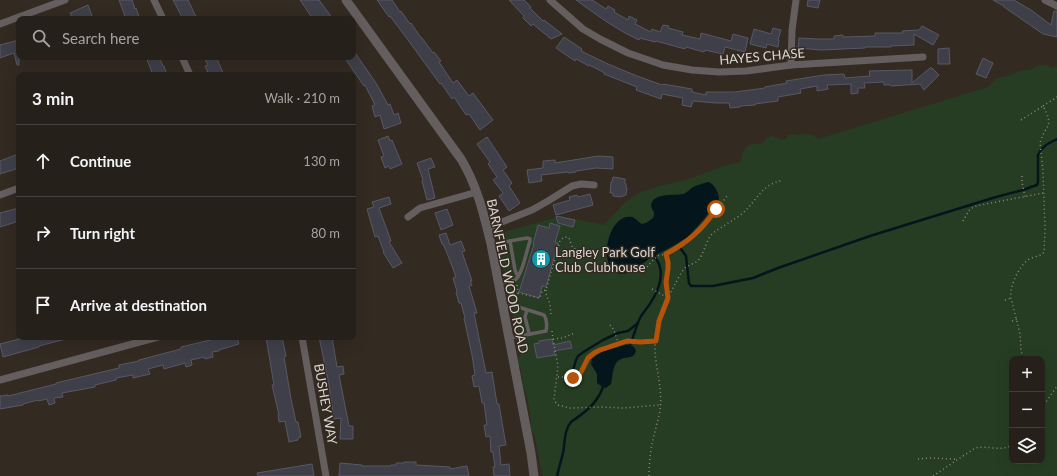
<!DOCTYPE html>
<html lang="en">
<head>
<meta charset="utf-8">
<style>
  :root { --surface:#26201a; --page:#2e2823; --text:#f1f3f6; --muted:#a4a3a2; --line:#423e39 }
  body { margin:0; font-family:Lato,sans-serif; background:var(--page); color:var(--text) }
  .controls { position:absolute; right:12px; bottom:12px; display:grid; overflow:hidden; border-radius:8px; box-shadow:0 4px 16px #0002 }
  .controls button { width:36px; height:36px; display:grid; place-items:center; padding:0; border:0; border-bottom:1px solid var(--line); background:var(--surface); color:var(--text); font:20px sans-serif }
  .stop { position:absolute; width:12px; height:12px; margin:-9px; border:3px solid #b45309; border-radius:50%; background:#fff }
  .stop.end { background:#b45309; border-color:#fff; box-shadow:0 1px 4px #0008 }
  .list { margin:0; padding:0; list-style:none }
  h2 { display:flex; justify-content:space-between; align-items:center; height:52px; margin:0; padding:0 16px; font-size:17px }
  h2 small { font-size:13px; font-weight:400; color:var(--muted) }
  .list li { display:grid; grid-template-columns:26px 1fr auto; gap:12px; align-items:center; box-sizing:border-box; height:72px; padding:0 16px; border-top:1px solid var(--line) }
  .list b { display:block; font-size:15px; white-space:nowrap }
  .list em { font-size:13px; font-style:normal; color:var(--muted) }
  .icon { flex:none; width:22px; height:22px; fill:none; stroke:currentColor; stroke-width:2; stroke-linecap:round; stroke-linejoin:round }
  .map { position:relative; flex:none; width:1057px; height:476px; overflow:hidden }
  .search { position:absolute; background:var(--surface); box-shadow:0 4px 16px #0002; left:16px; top:16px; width:340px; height:44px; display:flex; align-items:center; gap:10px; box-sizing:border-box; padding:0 14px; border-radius:8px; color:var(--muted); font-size:15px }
  .panel { position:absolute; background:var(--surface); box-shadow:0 4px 16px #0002; left:16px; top:72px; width:340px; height:268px; border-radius:8px }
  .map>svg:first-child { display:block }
</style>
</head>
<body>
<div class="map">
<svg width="1057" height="476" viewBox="0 0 1057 476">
  <rect width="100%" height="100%" fill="#332a22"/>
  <path fill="#263d23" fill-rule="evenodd" d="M1038 65H1047L1050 68 1057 66V476H543L540 464 535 437 530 427 531 421 527 396 522 384 523 377 521 373V369L518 365 517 360 521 354 497 234 561 216 604 225 625 202 637 194 656 187 686 180 720 167 741 162C742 156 744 145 752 144 755 143 759 145 762 143 766 141 766 136 772 136 776 136 779 140 783 140 785 139 787 137 789 135 792 133 795 135 798 135 806 134 811 133 818 139L988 87 997 78 1008 76 1020 71 1032 69ZM1012 359H1042V461H1012Z"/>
  <g fill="#04161c">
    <path d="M708 182C714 183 719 193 719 199L704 219 688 237 671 247 656 255 657 260 652 258H650C642 264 632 274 621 274 596 272 607 212 632 217 636 218 638 222 642 224 646 223 655 219 654 213 654 212 651 207 651 206 652 192 674 196 683 194 687 193 690 189 693 187 698 185 703 183 708 182Z"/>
    <path d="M625 345C630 344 635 346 636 351 633 361 623 355 617 362 612 368 613 377 611 384L606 388 601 386 597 383V374L591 364 592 359 601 352Z"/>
  </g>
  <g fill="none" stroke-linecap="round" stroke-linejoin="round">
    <g stroke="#04161c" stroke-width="2.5">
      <path d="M681 249 686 256 689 283 691 286H713L753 278 778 268 870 236 996 197 1023 190 1034 186 1037 185 1038 182V155C1042 146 1049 143 1057 139"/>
      <path d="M630 345C634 336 636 326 640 318 643 312 648 308 651 302 659 290 665 273 657 260"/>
      <polyline points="570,381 576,360 578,356 585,351 603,340 618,333 628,331 638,323"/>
      <path d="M557 476C559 468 561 461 563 453 565 443 564 430 571 422 584 413 597 404 603 387"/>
    </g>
  </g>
  <g fill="#3f3f4a" stroke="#585864">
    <polygon points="119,0 132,0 135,9 136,8 140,19 126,19"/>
    <polygon points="173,0 188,0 197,19 183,19"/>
    <polygon points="300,0 319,0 333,19 313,19"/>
    <polygon points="377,0 392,0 400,12 401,11 410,24 411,23 421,38 422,38 433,53 434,52 441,61 439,62 453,83 457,80 469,96 473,93 493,120 480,130 469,114 466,115 454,97 452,99 441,83 440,84 408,40 390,16 389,17"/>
    <polygon points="509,0 524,0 531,7 530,8 543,21 544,20 562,34 551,39 533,24 531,26 523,18 524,16"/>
    <polygon points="576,0 592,0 606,9 608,6 615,10 614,12 628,20 629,16 637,20 635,24 651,32 652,29 660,32 663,25 669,26 668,28 683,32 682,35 700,39 701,33 731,41 733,34 748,38 745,52 725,47 723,54 705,50 704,52 686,47 685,49 656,41 655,42 640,38 639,40 625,33 607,22 594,13"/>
    <polygon points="808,0 820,0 818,8 807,6"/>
    <polygon points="993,0 1014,0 1031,10 1051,25 1054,11 1057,11 1057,37 1043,34 1004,7 1004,6"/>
    <polygon points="88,5 92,16 85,19 73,19 70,13"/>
    <polygon points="922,26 939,35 933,45 914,34 914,45 891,46 891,47 865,47 865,48 821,50 798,48 799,38 817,39 834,39 834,36 843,35 843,37 875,36 875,33 903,33 902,31 919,30"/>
    <polygon points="773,28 781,30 778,40 779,40 778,47 767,44 766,48 750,44 754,29 771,34"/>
    <polygon points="564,37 582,49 581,51 608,64 637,76 662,85 663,84 692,89 692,92 706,95 706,92 735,92 765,88 765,87 787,83 786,81 824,75 844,74 845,78 870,76 869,71 912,70 912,83 930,68 932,68 939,75 924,90 920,84 891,86 891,85 884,85 884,82 864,83 865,88 858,88 858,93 851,94 851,84 827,85 828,89 817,91 817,86 800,89 801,93 778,97 778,101 755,104 755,105 740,106 740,107 730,108 729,103 716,103 693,101 691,107 682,105 683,98 662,94 661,99 636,90 637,87 604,74 605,73 589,65 589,66 576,59 575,61 556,48"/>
    <polygon points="19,40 19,65 17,65 14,53 0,58 0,45"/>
    <polygon points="949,48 950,64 938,64 938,49"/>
    <polygon points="353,50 376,83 388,105 390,104 394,115 398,113 401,123 384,129 380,115 375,117 372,106 375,105 365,85 364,86 344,57 353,57"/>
    <polygon points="146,57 159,57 163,66 164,66 167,75 153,75"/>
    <polygon points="210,57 216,57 224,75 209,75 205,66 208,65 205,59"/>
    <polygon points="983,58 993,63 986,78 976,74"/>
    <polygon points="388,136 390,141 392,140 402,164 390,169 389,166 385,168 381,157 384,156 378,140"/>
    <polygon points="487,137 507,167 503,170 512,183 509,186 520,203 509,211 499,196 503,193 493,180 497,177 488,164 490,162 477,144"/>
    <polygon points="18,154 19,158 19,168 0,174 0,161"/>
    <polygon points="598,156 613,157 613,169 596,168 576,171 576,172 568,173 568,172 541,175 542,181 529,183 527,170 543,168 543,161 555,160 555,163"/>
    <polygon points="431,158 435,167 428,169 435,198 427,200 422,181 423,180 417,163"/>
    <polygon points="613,177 625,179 625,184 626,184 626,188 627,188 626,195 620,197 613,196 613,193 610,193 611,182 612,182"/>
    <polygon points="590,194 593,205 556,215 553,205 570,200 569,197 577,195 578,197"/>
    <polygon points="389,197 391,204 379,208 391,241 389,242 402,263 393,268 383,252 384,252 378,236 375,237 367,209 374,207 372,202"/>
    <polygon points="19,208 19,221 0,227 0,213"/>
    <polygon points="447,209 453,225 441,230 435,213"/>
    <polygon points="556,216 575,220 573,227 558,223"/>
    <polygon points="550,223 560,226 555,242 558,243 546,287 542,286 539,298 519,292 534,244 533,244 538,225 549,228"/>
    <polygon points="446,233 450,245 461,241 465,251 462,252 472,281 470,281 472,285 469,286 477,313 474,313 486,373 492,372 497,404 499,404 502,422 506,445 499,446 501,465 509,464 510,476 494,476 493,467 495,467 493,452 491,452 490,436 486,437 484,425 487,425 484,403 482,403 479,386 474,387 472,376 475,375 472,355 464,318 465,318 461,303 459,303 456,292 457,291 453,278 456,277 449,258 443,244 442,244 439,235"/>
    <polygon points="27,337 65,337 66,339 39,346 39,347 3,357 0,344"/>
    <polygon points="223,337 237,337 239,344 219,350 219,351 212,352 213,357 205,359 204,357 191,360 192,365 186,367 185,363 164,369 163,365 148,369 150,374 133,378 133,375 116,378 116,380 95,385 95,387 62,393 63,397 54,398 55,403 49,405 47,399 38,401 38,400 23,404 23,405 0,409 0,396 8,395 8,396 56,384 56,383 119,368 119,365 139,361 139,360 181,349 181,347"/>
    <polygon points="266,337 282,337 286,356 284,357 291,399 296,422 298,422 301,437 298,438 298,440 289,442 285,421 279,422 278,415 279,415 272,385 274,385"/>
    <polygon points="319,337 332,337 337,367 343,366 344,374 339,375 349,426 353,426 353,439 340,439 341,418 334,419 328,380"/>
    <polygon points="552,339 553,345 570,341 572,348 554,351 555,355 537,358 534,344 539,343 539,341"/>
    <polygon points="404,462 416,462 416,465 450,467 450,469 467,466 469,476 339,476 340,463 362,465 362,466 390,466 391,465 396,465 396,463 404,463"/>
    <polygon points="312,464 314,476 258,476 257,473"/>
  </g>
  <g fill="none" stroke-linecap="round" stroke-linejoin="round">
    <g stroke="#8d867f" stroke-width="1.5" stroke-dasharray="1 3" stroke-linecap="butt">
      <polyline points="1043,106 1057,97"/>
      <path d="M1021 120 1043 106C1055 128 1045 124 1040 143L1043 170 1045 229 1044 252C1041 257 1033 256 1028 260 1019 266 1009 287 1011 298L1020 334 1021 350 1023 359"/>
      <polyline points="1022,176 1022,182 1025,197"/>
      <polyline points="963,221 970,209 976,206 1043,193"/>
      <path d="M666 254C670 264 667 271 666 281 665 286 667 292 668 298"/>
      <polyline points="647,267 657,256 666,254 673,250 693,237 707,223 727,196"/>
      <polyline points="517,285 518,294 517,301"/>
      <polyline points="652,289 668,298"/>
      <polyline points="546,290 546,294 550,304 551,315"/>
      <path d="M518 293 540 298 542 291 546 290 560 241 564 237H567L569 238C573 249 571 248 583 251"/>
      <polyline points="1005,300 1011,298"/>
      <polyline points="1012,321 1017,319"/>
      <polyline points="610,325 614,330 618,343"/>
      <polyline points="552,331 553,339 562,338 575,333"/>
      <polyline points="553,339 558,366 554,399 556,403 558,405 570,408 603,407 623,408 660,405"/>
      <polyline points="558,377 578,377 588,358 594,353 600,350 627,341 640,342 655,341"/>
      <polyline points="1042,408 1057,386"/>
      <polyline points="918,459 930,458 954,459 957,460"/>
      <path d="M649 476C649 461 651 446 655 431 657 424 659 417 660 410 663 389 655 368 655 347 655 325 664 306 674 286 677 281 680 273 685 268 690 264 696 264 700 258 705 250 706 241 712 234 722 226 733 221 743 213 758 199 761 185 783 180"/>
      <path d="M933 476 975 448C987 445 1001 452 1012 445"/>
    </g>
    <g stroke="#655e5e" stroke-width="3.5">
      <polyline points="510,241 515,270 518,277"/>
      <path d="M492 244 527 238 530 239V241C527 249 522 276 515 280 511 282 504 282 500 283"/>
      <path d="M504 307 511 306H515L544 315C547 319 547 327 546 331L510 338"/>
      <polyline points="527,310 525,317 529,333 530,334"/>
    </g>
    <g stroke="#655e5e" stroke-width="7">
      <polyline points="154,0 163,19"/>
      <polyline points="550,0 583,29 600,39 628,53 663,65 692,70 719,72 746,71 791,65 923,57"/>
      <polyline points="1045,0 1057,6"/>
      <polyline points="0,24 65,0"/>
      <polyline points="182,57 190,75"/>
      <polyline points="791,65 792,30 796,0"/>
      <polyline points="0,195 19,188"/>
      <polyline points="408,217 420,208 477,192"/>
      <polyline points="487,228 532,210 548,201 572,186 581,184 594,185"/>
      <polyline points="302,337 326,476"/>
      <polyline points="0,380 158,337"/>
    </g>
    <path stroke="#655e5e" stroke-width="9" d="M346 0 461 159C477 185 484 215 491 244L531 453 534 476"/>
  </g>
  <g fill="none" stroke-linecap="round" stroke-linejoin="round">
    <path stroke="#b45309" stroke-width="5" d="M573 378H577L579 376 588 358 594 353 600 350 627 341 640 342 656 341 659 321 668 298 666 282 668 269V262L666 254C688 242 702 230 716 209"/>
  </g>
  <defs>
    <symbol id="building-disc" viewBox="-11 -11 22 22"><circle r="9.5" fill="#0f9aa8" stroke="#332a22"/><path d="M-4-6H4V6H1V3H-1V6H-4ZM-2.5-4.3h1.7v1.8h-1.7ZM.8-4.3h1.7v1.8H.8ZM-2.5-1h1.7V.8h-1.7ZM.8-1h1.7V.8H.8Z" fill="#fff"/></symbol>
  </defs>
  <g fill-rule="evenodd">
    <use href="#building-disc" x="530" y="248" width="22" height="22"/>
  </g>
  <g text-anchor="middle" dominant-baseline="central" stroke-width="3" stroke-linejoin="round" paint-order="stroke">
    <g font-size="13" fill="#dcd6d1" stroke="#332a22">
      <text transform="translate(762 56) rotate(-5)">HAYES CHASE</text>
      <text transform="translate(508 276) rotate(78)">BARNFIELD WOOD ROAD</text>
      <text transform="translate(326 404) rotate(80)">BUSHEY WAY</text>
    </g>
    <g font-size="13" fill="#dcd6d1" stroke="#332a22" text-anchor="start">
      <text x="555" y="252">Langley Park Golf<tspan x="555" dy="15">Club Clubhouse</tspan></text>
    </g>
  </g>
</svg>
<div class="controls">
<button>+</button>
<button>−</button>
<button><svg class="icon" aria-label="layers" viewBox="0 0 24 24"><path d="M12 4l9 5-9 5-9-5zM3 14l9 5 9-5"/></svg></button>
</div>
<div class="stop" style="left:716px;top:209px"></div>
<div class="stop end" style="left:573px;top:378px"></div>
<div class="search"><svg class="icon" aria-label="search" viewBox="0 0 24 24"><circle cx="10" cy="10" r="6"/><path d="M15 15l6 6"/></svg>Search here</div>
<section class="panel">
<h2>3 min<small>Walk · 210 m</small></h2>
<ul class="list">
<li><svg class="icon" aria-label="ahead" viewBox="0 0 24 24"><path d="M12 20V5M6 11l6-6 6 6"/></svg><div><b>Continue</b></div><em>130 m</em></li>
<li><svg class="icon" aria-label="right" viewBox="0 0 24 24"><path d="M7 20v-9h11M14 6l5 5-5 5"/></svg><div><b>Turn right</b></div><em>80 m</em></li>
<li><svg class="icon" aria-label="arrive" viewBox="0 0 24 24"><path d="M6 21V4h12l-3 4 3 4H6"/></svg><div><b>Arrive at destination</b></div></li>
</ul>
</section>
</div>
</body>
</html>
